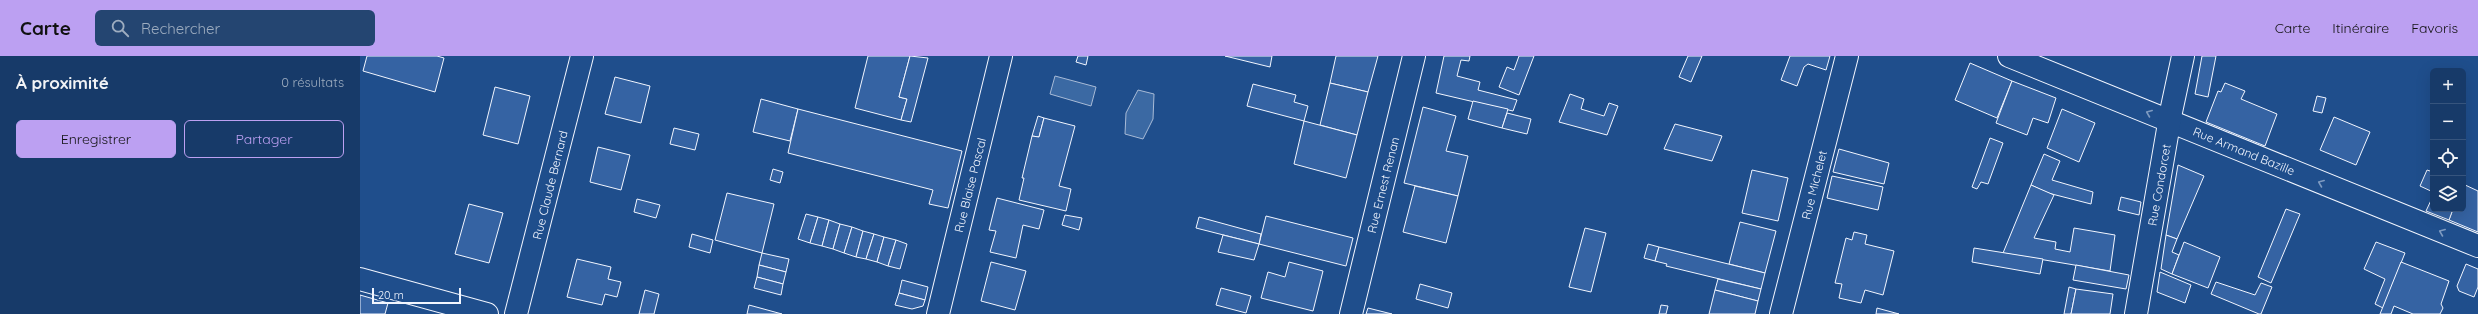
<!DOCTYPE html>
<html lang="fr">
<head>
<meta charset="utf-8">
<style>
  :root { --surface:#173a69; --page:#244571; --text:#f1f3f6; --muted:#9eadc0; --line:#36547d; --accent:#bca0f2 }
  body { margin:0; font-family:Quicksand,sans-serif; background:var(--page); color:var(--text) }
  .controls { position:absolute; right:12px; top:12px; display:grid; overflow:hidden; border-radius:6px; box-shadow:0 4px 16px #0002 }
  .controls button { width:36px; height:36px; display:grid; place-items:center; padding:0; border:0; border-bottom:1px solid var(--line); background:var(--surface); color:var(--text); font:20px sans-serif }
  .scale { position:absolute; left:12px; bottom:10px; width:89px; box-sizing:border-box; padding-left:4px; border:2px solid #f2f6ff; border-top:0; font-size:11px; line-height:14px; white-space:nowrap; color:#f2f6ff; -webkit-text-stroke:3px #1f4e8c; paint-order:stroke }
  .list { margin:0; padding:0; list-style:none }
  h2 { display:flex; justify-content:space-between; align-items:center; height:52px; margin:0; padding:0 16px; font-size:17px }
  h2 small { font-size:13px; font-weight:400; color:var(--muted) }
  .actions { display:flex; gap:8px; padding:12px 16px }
  .actions a { flex:1; padding:9px 0; border:1px solid var(--accent); border-radius:6px; text-align:center; font-size:14px; color:var(--accent) }
  .actions .main { background:var(--accent); color:#111 }
  .icon { flex:none; width:22px; height:22px; fill:none; stroke:currentColor; stroke-width:2; stroke-linecap:round; stroke-linejoin:round }
  .map { position:relative; flex:none; width:2118px; height:258px; overflow:hidden }
  header { display:flex; align-items:center; gap:24px; box-sizing:border-box; height:56px; padding:0 20px; background:var(--accent); color:#111 }
  header strong { font-size:19px }
  nav { display:flex; gap:22px; margin-inline-start:auto; font-size:14px }
  .search { width:280px; height:36px; background:var(--page); display:flex; align-items:center; gap:10px; box-sizing:border-box; padding:0 14px; border-radius:6px; color:var(--muted); font-size:15px }
  main { display:flex }
  aside { flex:1; background:var(--surface) }
  .map>svg:first-child { display:block }
</style>
</head>
<body>
<header>
<strong>Carte</strong>
<div class="search"><svg class="icon" aria-label="search" viewBox="0 0 24 24"><circle cx="10" cy="10" r="6"/><path d="M15 15l6 6"/></svg>Rechercher</div>
<nav><a>Carte</a><a>Itinéraire</a><a>Favoris</a></nav>
</header>
<main>
<aside>
<h2>À proximité<small>0 résultats</small></h2>
<ul class="list">
</ul>
<div class="actions"><a class="main">Enregistrer</a><a>Partager</a></div>
</aside>
<div class="map">
<svg width="2118" height="258" viewBox="0 0 2118 258">
  <rect width="100%" height="100%" fill="#1f4e8c"/>
  <g fill="#3b69a3" stroke="#a8bbd7">
    <polygon points="695,20 736,31 731,50 690,38"/>
    <polygon points="778,34 794,38 793,63 783,83 765,78 766,57"/>
  </g>
  <g fill="#3563a3" stroke="#f2f6ff">
    <polygon points="7,0 77,0 84,2 75,36 3,15"/>
    <polygon points="508,0 550,0 539,41 547,43 541,64 495,52"/>
    <polygon points="550,0 568,2 551,66 541,64 547,43 539,41"/>
    <polygon points="718,0 728,0 726,9 716,6"/>
    <polygon points="865,0 912,0 910,11"/>
    <polygon points="976,0 1018,0 1008,36 970,27"/>
    <polygon points="1084,0 1110,0 1109,5 1101,4 1097,20 1120,26 1118,34 1157,44 1153,55 1076,37"/>
    <polygon points="1159,0 1174,0 1159,39 1139,31 1147,11 1154,14"/>
    <polygon points="1328,0 1342,0 1331,26 1319,21"/>
    <polygon points="1430,0 1470,0 1466,14 1448,8 1444,11 1437,30 1421,24"/>
    <polygon points="1842,0 1856,0 1848,41 1835,38"/>
    <polygon points="1610,7 1652,25 1637,62 1595,44"/>
    <polygon points="255,21 290,30 281,67 245,58"/>
    <polygon points="1652,25 1696,42 1688,67 1673,62 1667,79 1636,67"/>
    <polygon points="970,27 1008,36 997,79 960,69"/>
    <polygon points="1865,27 1885,35 1881,43 1917,58 1905,90 1846,66 1858,35 1861,36"/>
    <polygon points="893,28 936,39 934,46 948,50 944,65 887,50"/>
    <polygon points="135,31 170,40 158,88 123,79"/>
    <polygon points="1210,38 1224,43 1221,53 1244,60 1249,47 1258,50 1247,79 1199,66"/>
    <polygon points="1957,40 1966,42 1962,57 1953,55"/>
    <polygon points="401,43 438,53 430,85 393,76"/>
    <polygon points="1113,45 1148,53 1142,72 1108,63"/>
    <polygon points="1063,51 1096,60 1086,95 1108,100 1098,140 1044,127"/>
    <polygon points="438,53 602,95 588,152 569,148 573,134 428,97"/>
    <polygon points="1702,53 1735,67 1719,106 1687,92"/>
    <polygon points="1147,57 1171,63 1167,78 1142,72"/>
    <polygon points="678,60 684,62 679,81 672,80"/>
    <polygon points="1974,61 2010,76 1996,109 1960,94"/>
    <polygon points="684,62 715,70 699,130 711,133 706,155 659,144 664,122 662,122 672,80 679,81"/>
    <polygon points="944,65 997,79 986,122 934,108"/>
    <polygon points="1315,68 1362,80 1352,105 1304,93"/>
    <polygon points="314,72 339,78 335,94 310,88"/>
    <polygon points="1630,82 1643,87 1628,128 1621,126 1617,133 1612,131"/>
    <polygon points="238,91 270,99 261,134 230,126"/>
    <polygon points="1479,93 1529,107 1524,128 1473,116"/>
    <polygon points="1684,98 1700,105 1692,124 1733,136 1731,148 1688,137 1671,129"/>
    <polygon points="1818,109 1844,120 1817,183 1806,179"/>
    <polygon points="413,113 423,116 420,127 410,124"/>
    <polygon points="1392,114 1428,122 1418,165 1382,157"/>
    <polygon points="2067,114 2073,116 2073,136 2060,130"/>
    <polygon points="1472,120 1523,131 1518,154 1467,142"/>
    <polygon points="2103,128 2118,135 2118,176 2089,164 2093,153 2103,153"/>
    <polygon points="1671,129 1694,139 1674,182 1696,186 1695,193 1710,196 1714,172 1755,179 1750,215 1643,197"/>
    <polygon points="1055,130 1098,140 1086,187 1043,176"/>
    <polygon points="367,137 414,148 402,197 355,184"/>
    <polygon points="2073,140 2073,153 2093,153 2089,164 2066,155"/>
    <polygon points="1761,141 1781,146 1779,159 1758,154"/>
    <polygon points="637,142 684,154 679,173 663,169 656,202 630,196 636,175 629,174"/>
    <polygon points="277,143 300,149 296,162 274,156"/>
    <polygon points="109,148 143,157 129,207 95,198"/>
    <polygon points="1926,153 1940,158 1911,227 1898,221"/>
    <polygon points="446,158 458,161 450,187 438,183"/>
    <polygon points="705,159 722,162 719,174 702,169"/>
    <polygon points="906,160 993,182 986,210 899,188"/>
    <polygon points="458,161 469,164 462,190 450,187"/>
    <polygon points="839,161 901,178 899,188 836,172"/>
    <polygon points="469,164 480,168 473,193 462,190"/>
    <polygon points="1380,166 1416,175 1405,217 1369,208"/>
    <polygon points="480,168 492,171 484,197 473,193"/>
    <polygon points="492,171 503,175 496,201 484,197"/>
    <polygon points="1225,172 1246,177 1231,236 1209,231"/>
    <polygon points="503,175 514,178 506,203 496,201"/>
    <polygon points="1494,176 1507,179 1505,188 1534,195 1523,239 1505,234 1501,247 1479,242 1482,228 1475,227 1486,182 1492,184"/>
    <polygon points="332,178 353,184 350,197 329,191"/>
    <polygon points="514,178 524,181 517,206 506,203"/>
    <polygon points="863,179 899,188 894,204 858,196"/>
    <polygon points="1806,179 1817,183 1812,196 1819,199 1812,218 1801,213"/>
    <polygon points="524,181 536,184 528,210 517,206"/>
    <polygon points="536,184 547,188 540,213 528,210"/>
    <polygon points="1824,186 1860,201 1848,232 1812,218"/>
    <polygon points="2016,186 2045,197 2023,252 2015,248 2025,223 2004,213"/>
    <polygon points="1288,188 1299,191 1295,205 1284,202"/>
    <polygon points="1299,191 1405,217 1401,233 1306,210 1307,208 1295,205"/>
    <polygon points="1614,192 1683,203 1680,218 1612,206"/>
    <polygon points="402,197 429,203 426,216 399,209"/>
    <polygon points="217,203 251,211 248,223 261,226 257,241 245,238 242,249 207,241"/>
    <polygon points="631,206 666,215 655,254 621,245"/>
    <polygon points="929,206 963,215 953,255 901,242 908,216 925,221"/>
    <polygon points="2041,206 2089,225 2081,248 2083,252 2080,258 2053,258 2034,250 2031,258 2020,258"/>
    <polygon points="2106,208 2118,213 2118,231 2114,241 2099,235 2097,230"/>
    <polygon points="399,209 426,216 423,228 397,221"/>
    <polygon points="1716,209 1769,219 1766,233 1713,224"/>
    <polygon points="1800,216 1831,229 1825,247 1797,236"/>
    <polygon points="397,221 423,228 421,239 394,232"/>
    <polygon points="1358,223 1401,233 1398,245 1355,234"/>
    <polygon points="542,224 568,231 565,244 539,237"/>
    <polygon points="1856,226 1895,239 1901,227 1912,231 1901,258 1899,258 1851,238"/>
    <polygon points="1060,228 1092,237 1088,252 1056,243"/>
    <polygon points="1709,231 1716,233 1711,258 1704,258"/>
    <polygon points="861,232 891,240 886,257 856,249"/>
    <polygon points="1716,233 1753,238 1750,258 1711,258"/>
    <polygon points="285,234 299,238 294,258 279,258"/>
    <polygon points="1355,234 1398,245 1395,258 1349,258"/>
    <polygon points="539,237 565,244 563,250 552,253 535,249"/>
    <polygon points="0,239 28,247 25,258 0,258"/>
    <polygon points="389,249 422,258 387,258"/>
    <polygon points="1301,249 1308,250 1306,258 1299,258"/>
    <polygon points="1008,252 1032,258 1006,258"/>
    <polygon points="1517,252 1539,258 1516,258"/>
  </g>
  <g fill="none" stroke-linecap="round" stroke-linejoin="round">
    <defs>
      <g id="minor">
        <polyline points="1649,0 2118,190"/>
        <polyline points="0,223 127,258"/>
        <polyline points="156,258 222,0"/>
        <polyline points="578,258 641,0"/>
        <polyline points="991,258 1054,0"/>
        <polyline points="1421,258 1487,0"/>
        <polyline points="1776,258 1811,56 1823,0"/>
      </g>
    </defs>
    <use href="#minor" stroke="#f2f6ff" stroke-width="24"/>
    <use href="#minor" stroke="#1f4e8c" stroke-width="22"/>
  </g>
  <defs><path id="oneway-chevron" d="M-2-3.5L2.5 0L-2 3.5" fill="none" stroke-width="1.6" stroke-linecap="round" stroke-linejoin="round"/></defs>
  <g stroke="#7e9ac0">
    <use href="#oneway-chevron" transform="translate(1789 57) rotate(-158)"/>
    <use href="#oneway-chevron" transform="translate(1961 127) rotate(-158)"/>
    <use href="#oneway-chevron" transform="translate(2082 176) rotate(-158)"/>
  </g>
  <g text-anchor="middle" dominant-baseline="central" stroke-width="3" stroke-linejoin="round" paint-order="stroke">
    <g font-size="12" fill="#f2f6ff" stroke="#1f4e8c">
      <text transform="translate(1884 95) rotate(22)">Rue Armand Bazille</text>
      <text transform="translate(190 129) rotate(-76)">Rue Claude Bernard</text>
      <text transform="translate(610 129) rotate(-76)">Rue Blaise Pascal</text>
      <text transform="translate(1023 129) rotate(-76)">Rue Ernest Renan</text>
      <text transform="translate(1454 129) rotate(-76)">Rue Michelet</text>
      <text transform="translate(1799 129) rotate(-80)">Rue Condorcet</text>
    </g>
  </g>
</svg>
<div class="controls">
<button>+</button>
<button>−</button>
<button><svg class="icon" aria-label="locate" viewBox="0 0 24 24"><circle cx="12" cy="12" r="6"/><path d="M12 2v4M12 18v4M2 12h4M18 12h4"/></svg></button>
<button><svg class="icon" aria-label="layers" viewBox="0 0 24 24"><path d="M12 4l9 5-9 5-9-5zM3 14l9 5 9-5"/></svg></button>
</div>
<div class="scale">20 m</div>
</div>
</main>
</body>
</html>
